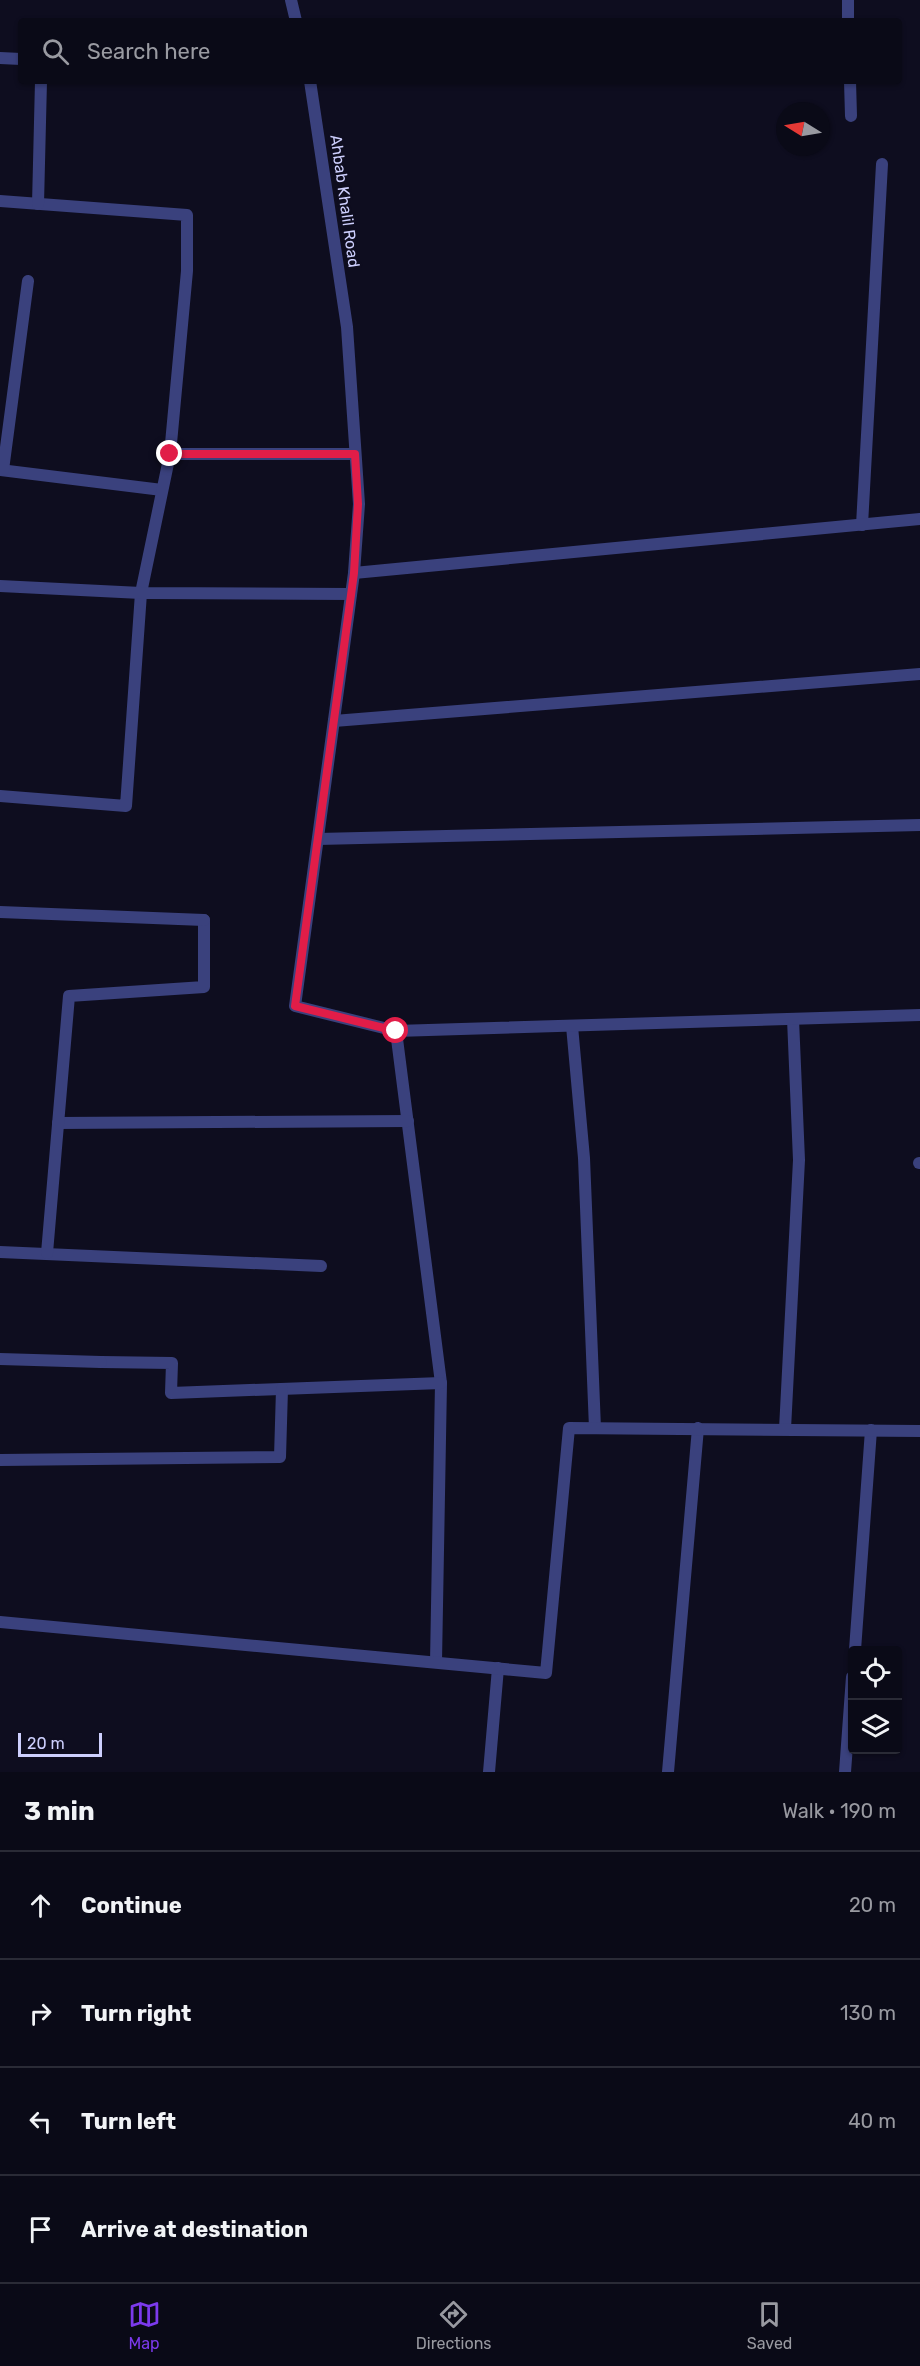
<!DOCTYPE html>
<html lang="en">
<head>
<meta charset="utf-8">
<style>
  :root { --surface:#0a0a17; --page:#181824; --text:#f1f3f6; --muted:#999aa1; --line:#2a2b36; --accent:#7c3aed }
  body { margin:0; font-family:Rubik,sans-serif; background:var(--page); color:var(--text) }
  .controls { position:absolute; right:18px; bottom:18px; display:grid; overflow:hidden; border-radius:6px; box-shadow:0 2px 4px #0004 }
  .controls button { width:54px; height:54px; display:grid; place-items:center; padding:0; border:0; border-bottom:2px solid var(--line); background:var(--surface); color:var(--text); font:30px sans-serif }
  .compass { position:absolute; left:776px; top:102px; width:54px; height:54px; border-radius:50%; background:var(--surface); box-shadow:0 2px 4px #0004; rotate:281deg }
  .scale { position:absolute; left:18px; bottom:15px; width:84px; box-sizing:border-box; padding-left:6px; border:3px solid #cdcffd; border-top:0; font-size:16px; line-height:21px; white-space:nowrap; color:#cdcffd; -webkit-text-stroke:4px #0e0d1f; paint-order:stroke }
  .stop { position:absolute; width:18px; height:18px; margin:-14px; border:4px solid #e11d48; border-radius:50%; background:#fff }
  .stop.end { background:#e11d48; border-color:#fff; box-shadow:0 2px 6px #0008 }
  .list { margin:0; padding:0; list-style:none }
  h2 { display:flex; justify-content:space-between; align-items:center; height:78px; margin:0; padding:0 24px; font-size:26px }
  h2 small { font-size:20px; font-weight:400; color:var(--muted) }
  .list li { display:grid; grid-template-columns:39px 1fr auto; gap:18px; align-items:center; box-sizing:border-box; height:108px; padding:0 24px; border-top:2px solid var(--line) }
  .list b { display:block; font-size:22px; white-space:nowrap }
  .list em { font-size:20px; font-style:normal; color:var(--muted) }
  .icon { flex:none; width:33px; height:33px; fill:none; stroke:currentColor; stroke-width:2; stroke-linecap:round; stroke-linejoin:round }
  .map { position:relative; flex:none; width:920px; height:1772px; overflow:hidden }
  .search { position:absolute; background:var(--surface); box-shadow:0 2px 4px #0004; left:18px; right:18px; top:18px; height:66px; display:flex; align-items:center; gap:15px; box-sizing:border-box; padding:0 21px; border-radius:6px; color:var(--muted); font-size:22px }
  .sheet { height:510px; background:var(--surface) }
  nav { display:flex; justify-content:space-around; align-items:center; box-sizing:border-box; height:84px; border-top:2px solid var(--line); background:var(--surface); font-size:16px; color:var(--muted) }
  nav a { display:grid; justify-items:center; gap:3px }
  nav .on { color:var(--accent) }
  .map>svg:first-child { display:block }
</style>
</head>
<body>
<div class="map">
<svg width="920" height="1772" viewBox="0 0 920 1772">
  <rect width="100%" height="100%" fill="#0e0d1f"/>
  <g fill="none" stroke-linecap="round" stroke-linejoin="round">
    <g stroke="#3a417d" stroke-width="12">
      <polyline points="848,0 848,21"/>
      <polyline points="0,58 21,59"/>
      <polyline points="850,81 851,116"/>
      <polyline points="0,201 187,215 187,271 170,454"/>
      <polyline points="38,204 41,81"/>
      <polyline points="0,470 162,490"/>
      <polyline points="3,470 28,281"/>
      <polyline points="862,525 882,164"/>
      <polyline points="334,721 920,674"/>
      <polyline points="0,796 126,806 141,593 170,454 355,454"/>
      <polyline points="318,839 920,825"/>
      <polyline points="572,1026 584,1158 595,1428"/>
      <polyline points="396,1031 441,1383 436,1662"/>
      <polyline points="58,1123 408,1121"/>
      <polyline points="919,1163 920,1163"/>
      <polyline points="0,1252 321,1266"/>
      <polyline points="47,1253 69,996 204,987 204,920"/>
      <polyline points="101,1362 172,1363 171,1393 441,1383"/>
      <polyline points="785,1429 799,1160 793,1019"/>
      <polyline points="0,1460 280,1457 282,1389"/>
      <polyline points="855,1650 871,1430"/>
      <polyline points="489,1772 498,1668"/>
      <polyline points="668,1772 698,1428"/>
      <polyline points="845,1772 852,1677"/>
    </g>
    <g stroke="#3a417d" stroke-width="12">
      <polyline points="291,0 296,21"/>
      <polyline points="310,81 347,327 359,504 354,573 295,1006 396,1031 920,1015"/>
      <polyline points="354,573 920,519"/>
      <polyline points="0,586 141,593 351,594"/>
      <polyline points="0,912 204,920"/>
      <polyline points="0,1359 101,1362"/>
      <polyline points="0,1622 546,1673 569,1428 920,1431"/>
    </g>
  </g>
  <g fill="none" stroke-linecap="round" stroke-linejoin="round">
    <polyline stroke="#e11d48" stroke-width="8" points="170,454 355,454 358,504 354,573 295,1006 396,1031"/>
  </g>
  <g text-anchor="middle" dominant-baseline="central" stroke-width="4.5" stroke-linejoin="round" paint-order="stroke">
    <g font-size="16" fill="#cdcffd" stroke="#0e0d1f">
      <text transform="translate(345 201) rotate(82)">Ahbab Khalil Road</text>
    </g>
  </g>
</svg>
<div class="controls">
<button><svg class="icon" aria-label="locate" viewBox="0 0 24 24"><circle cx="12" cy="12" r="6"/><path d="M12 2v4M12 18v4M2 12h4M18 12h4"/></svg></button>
<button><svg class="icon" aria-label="layers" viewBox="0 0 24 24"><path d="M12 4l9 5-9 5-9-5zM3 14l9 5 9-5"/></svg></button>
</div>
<svg class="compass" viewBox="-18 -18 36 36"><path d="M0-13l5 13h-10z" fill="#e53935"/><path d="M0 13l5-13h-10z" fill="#999aa1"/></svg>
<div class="scale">20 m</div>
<div class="stop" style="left:396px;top:1031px"></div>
<div class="stop end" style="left:170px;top:454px"></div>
<div class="search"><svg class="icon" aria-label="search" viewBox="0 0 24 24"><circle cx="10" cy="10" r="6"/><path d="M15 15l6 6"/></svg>Search here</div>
</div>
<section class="sheet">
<h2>3 min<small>Walk · 190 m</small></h2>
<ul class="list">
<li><svg class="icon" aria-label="ahead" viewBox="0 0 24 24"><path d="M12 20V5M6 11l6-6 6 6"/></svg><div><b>Continue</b></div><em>20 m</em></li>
<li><svg class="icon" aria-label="right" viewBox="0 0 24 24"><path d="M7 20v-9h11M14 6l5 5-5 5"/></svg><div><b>Turn right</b></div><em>130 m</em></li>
<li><svg class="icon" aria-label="left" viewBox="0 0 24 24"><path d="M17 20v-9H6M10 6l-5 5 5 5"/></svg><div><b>Turn left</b></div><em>40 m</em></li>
<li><svg class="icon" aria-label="arrive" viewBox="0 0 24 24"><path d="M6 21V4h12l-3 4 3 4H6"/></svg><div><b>Arrive at destination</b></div></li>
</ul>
</section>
<nav>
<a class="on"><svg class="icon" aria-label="map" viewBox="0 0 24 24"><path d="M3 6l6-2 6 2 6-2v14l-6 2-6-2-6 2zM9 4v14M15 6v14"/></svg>Map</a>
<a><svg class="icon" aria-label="directions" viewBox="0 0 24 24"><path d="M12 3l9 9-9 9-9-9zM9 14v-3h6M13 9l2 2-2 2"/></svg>Directions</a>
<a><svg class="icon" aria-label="saved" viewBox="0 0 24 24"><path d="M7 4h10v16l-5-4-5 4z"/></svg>Saved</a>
</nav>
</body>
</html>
